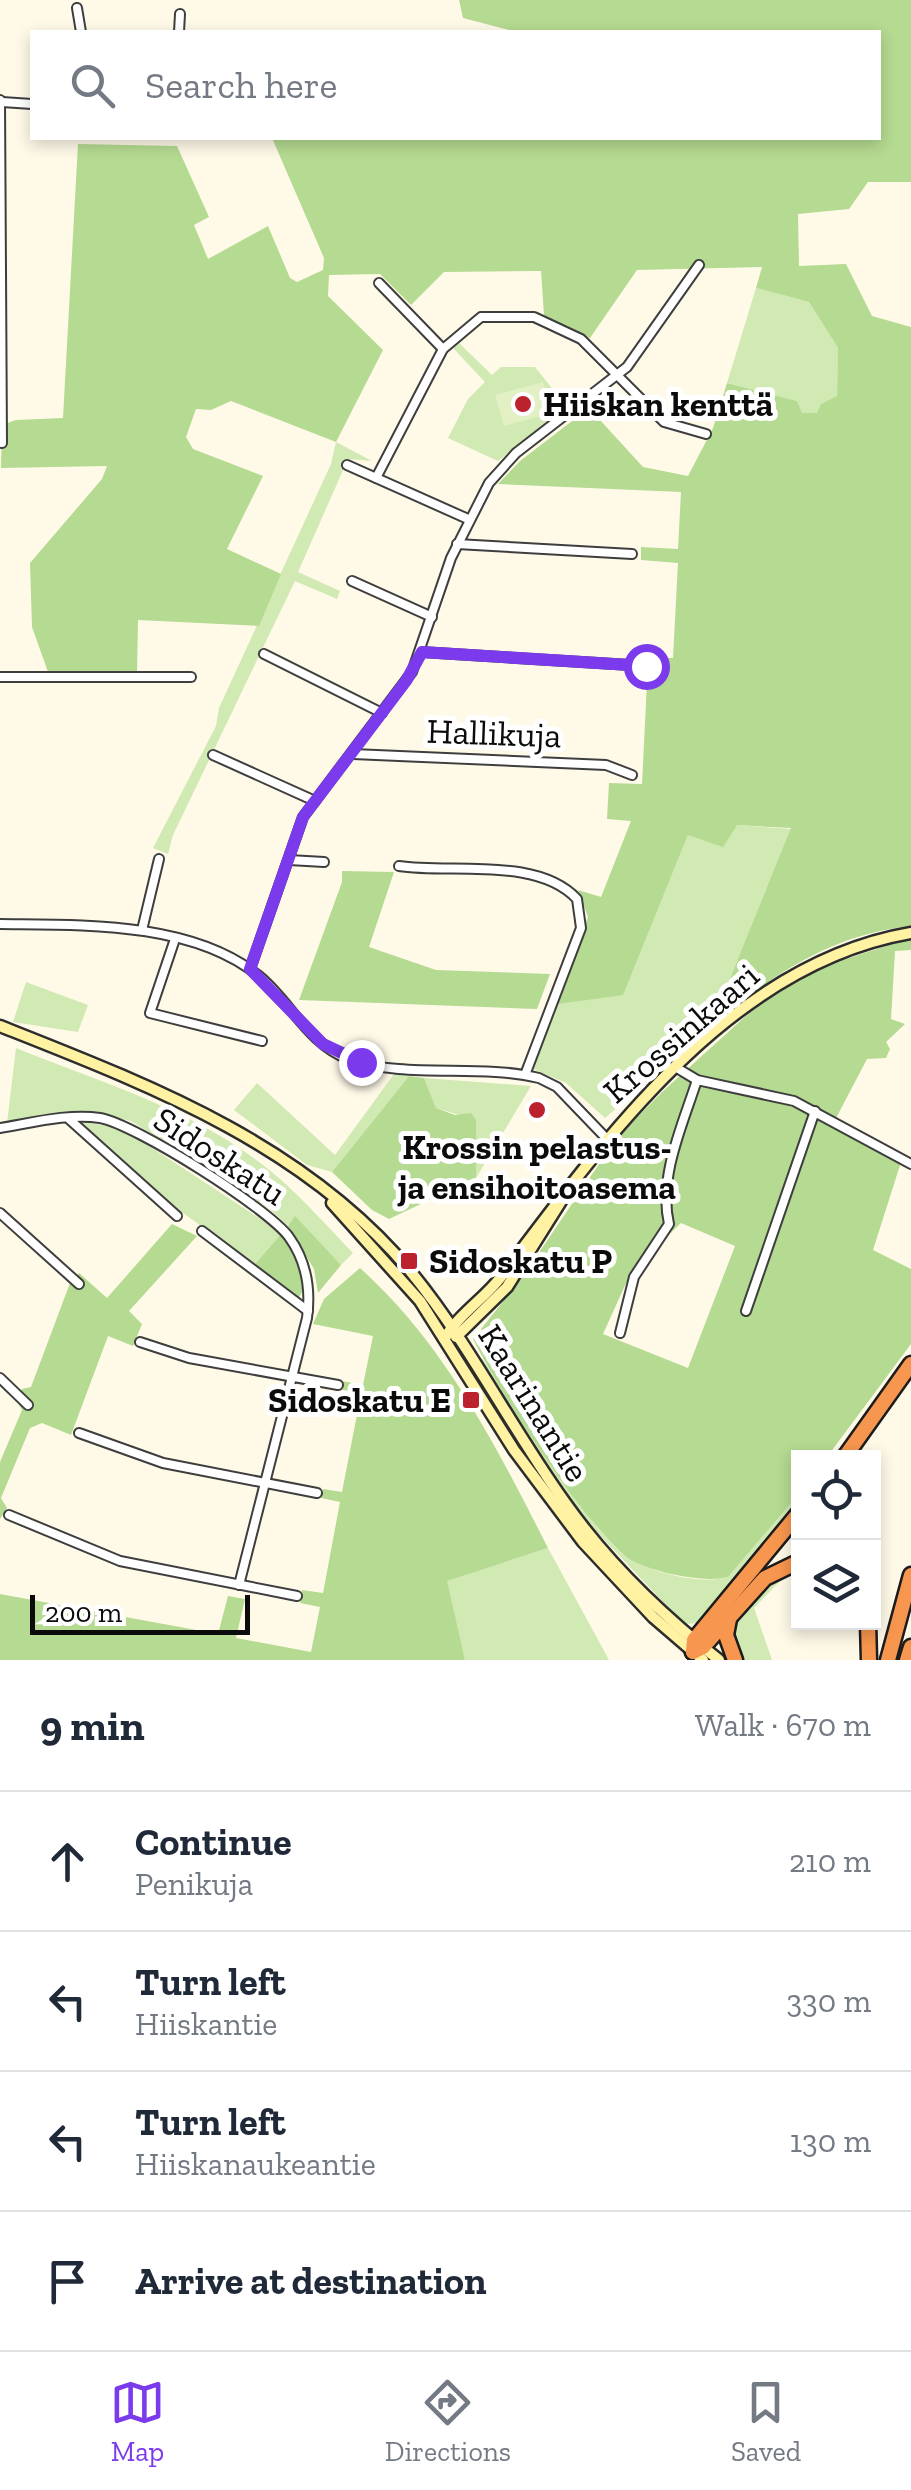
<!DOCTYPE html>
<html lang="en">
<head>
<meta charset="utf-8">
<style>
  :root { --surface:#fff; --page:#f2f2f3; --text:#1f2937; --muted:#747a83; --line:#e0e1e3; --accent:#7c3aed }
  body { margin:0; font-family:"Zilla Slab",serif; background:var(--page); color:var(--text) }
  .controls { position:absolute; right:30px; bottom:30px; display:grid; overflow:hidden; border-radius:0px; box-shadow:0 5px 15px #0003 }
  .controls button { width:90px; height:90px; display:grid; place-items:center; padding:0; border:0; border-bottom:2px solid var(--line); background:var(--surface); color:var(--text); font:50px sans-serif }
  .scale { position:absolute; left:30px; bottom:25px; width:220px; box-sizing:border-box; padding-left:10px; border:5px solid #0b0b0b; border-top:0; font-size:28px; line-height:35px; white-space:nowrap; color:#0b0b0b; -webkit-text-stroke:8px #fff; paint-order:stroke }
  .stop { position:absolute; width:30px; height:30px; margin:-22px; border:8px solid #7c3aed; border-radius:50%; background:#fff }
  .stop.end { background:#7c3aed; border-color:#fff; box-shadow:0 2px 10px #0008 }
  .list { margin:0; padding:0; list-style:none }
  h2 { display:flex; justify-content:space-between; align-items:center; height:130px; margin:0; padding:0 40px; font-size:42px }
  h2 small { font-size:32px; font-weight:400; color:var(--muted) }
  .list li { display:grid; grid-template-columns:65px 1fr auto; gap:30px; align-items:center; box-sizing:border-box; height:140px; padding:0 40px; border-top:2px solid var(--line) }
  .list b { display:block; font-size:38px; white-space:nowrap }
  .list p { margin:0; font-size:32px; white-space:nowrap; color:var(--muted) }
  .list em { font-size:32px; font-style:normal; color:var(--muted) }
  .icon { flex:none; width:55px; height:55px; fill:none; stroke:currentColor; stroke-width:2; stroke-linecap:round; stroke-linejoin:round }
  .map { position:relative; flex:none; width:911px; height:1660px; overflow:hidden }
  .search { position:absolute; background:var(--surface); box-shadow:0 5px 15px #0003; left:30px; right:30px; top:30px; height:110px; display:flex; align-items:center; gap:25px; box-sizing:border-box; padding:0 35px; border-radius:0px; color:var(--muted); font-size:38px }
  .sheet { height:690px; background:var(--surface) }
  nav { display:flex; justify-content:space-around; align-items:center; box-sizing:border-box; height:140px; border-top:2px solid var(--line); background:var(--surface); font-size:28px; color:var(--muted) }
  nav a { display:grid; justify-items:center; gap:5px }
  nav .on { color:var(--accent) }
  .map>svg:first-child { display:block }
</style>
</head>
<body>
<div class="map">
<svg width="911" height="1660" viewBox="0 0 911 1660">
  <rect width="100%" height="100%" fill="#fffae8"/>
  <g fill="#d1e9b2">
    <polygon points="756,288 809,302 838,348 837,397 821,404 818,413 801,413 797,401 727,383"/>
    <polygon points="459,343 492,375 501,367 535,367 566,406 498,461 448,438 468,399 485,382 453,348"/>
    <polygon points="336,442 372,461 348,459 298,572 340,591 337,599 295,581 173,835 168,854 153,848 216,726 219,708 331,464"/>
    <polygon points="737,825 792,829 711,1026 605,1118 566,1083 531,1068 558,1004 623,994 688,835"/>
    <polygon points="26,982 88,1005 78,1032 13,1022"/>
    <path d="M16 1048C97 1081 189 1108 259 1162 294 1188 323 1222 353 1253L341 1265 295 1217 288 1226 270 1209 131 1121 87 1112 7 1123Z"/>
    <polygon points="394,1074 409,1076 332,1172 307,1165 234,1110 257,1083 335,1155"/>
    <polygon points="424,1078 531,1086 476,1178 476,1120 436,1108"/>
    <polygon points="85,1122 118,1128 140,1140 282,1233 255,1264 163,1199 80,1125"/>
    <path d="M482 1358C510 1399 594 1540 630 1559 655 1573 700 1585 728 1577L798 1495V1506L700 1623 684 1624 575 1509 479 1362Z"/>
    <polygon points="548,1548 609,1660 465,1660 446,1581"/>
    <path d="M798 1567V1572L783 1578 754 1608 772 1660H742L732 1640C736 1606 767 1579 798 1567Z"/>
  </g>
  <g fill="#b5da91" fill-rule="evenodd">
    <path d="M459 0H911V182H868L849 209 798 214 799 266 846 264 872 316 911 327V926C832 934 770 976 711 1026L791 828 737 825 723 847 688 835 623 995 558 1004 588 917 578 890 601 897 631 821 607 819 609 783 642 784 647 682 658 658H673L678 563 641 560V547L678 549 681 492 498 484 520 461 589 408 643 467 688 476 713 428 727 383 797 401 802 413H817L821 404 837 396 838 348 809 302 756 288 762 267 637 270 590 338 562 329 544 315 541 271 444 272 411 305 380 274 329 275 328 296 383 350 336 442 231 401 211 410 196 409 186 437 193 449 263 476 227 549 281 574 259 626 138 620 137 674 48 672 32 627 30 563 102 479 107 466 1 468 2 425 16 420 63 418 78 144 177 146 209 217 194 225 208 259 268 226 290 278 297 282 323 270 324 258 272 138H878V32H517L463 18Z"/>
    <polygon points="342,871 394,872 369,947 436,970 550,974 537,1009 299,1000 342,882"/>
    <path d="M911 938V950L895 951 891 1019 905 1024 886 1042 890 1049 886 1058 867 1059 834 1122 902 1159 873 1250 911 1269V1344L827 1457 798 1458V1495L728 1577C705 1584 642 1571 624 1555 577 1513 502 1396 473 1339L521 1279 616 1139 662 1092 758 1005 789 984 827 965ZM681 1223 735 1246 688 1368 603 1334 632 1270Z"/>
    <polygon points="409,1076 424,1078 436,1108 455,1115 471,1113 476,1120 476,1178 389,1219 372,1210 332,1172"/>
    <polygon points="295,1216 341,1265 318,1293 314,1269 288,1226"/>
    <polygon points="172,1224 197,1236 129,1311 142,1324 133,1346 108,1336 71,1435 42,1423 30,1428 1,1498 7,1508 0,1519 0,1462 22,1410 17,1401 22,1389 31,1387 70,1283 79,1273 107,1298"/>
    <polygon points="282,1233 293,1249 305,1287 297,1301 255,1264"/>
    <path d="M360 1268C445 1344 497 1448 548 1548L447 1581 465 1660H0V1594L218 1634 228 1596 245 1599 236 1638 311 1652 320 1607 300 1603 302 1590 323 1593 340 1502 321 1498 323 1489 342 1492 361 1394 340 1389 342 1381 363 1385 373 1336 313 1324 324 1299Z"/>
  </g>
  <polygon fill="#e2f0c4" points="543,382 552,413 504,426 495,395"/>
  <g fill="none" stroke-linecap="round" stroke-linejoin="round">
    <defs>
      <g id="street">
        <polyline points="77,8 81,32"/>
        <polyline points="179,32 180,14"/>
        <polyline points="0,100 2,443"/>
        <polyline points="2,102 32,104"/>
        <polyline points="379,283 443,349"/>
        <polyline points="347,465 468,519"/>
        <polyline points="376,478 443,349 481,317 534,317 581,339 664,422 706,434"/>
        <polyline points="457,544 632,554"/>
        <polyline points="352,581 432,617"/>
        <polyline points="421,652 647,666"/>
        <polyline points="264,654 382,713"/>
        <polyline points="0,677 191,677"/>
        <polyline points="353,754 606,765 632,775"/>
        <polyline points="213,755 315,801"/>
        <polyline points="289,860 324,862"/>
        <path d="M399 866C450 874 537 856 577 899L581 928 525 1075"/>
        <path d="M0 924C81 925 192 921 259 976 290 1001 308 1044 348 1059 408 1080 477 1063 539 1078L557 1087 606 1138"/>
        <polyline points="142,930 159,859"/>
        <polyline points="175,939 150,1013 262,1041"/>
        <polyline points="250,969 303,817 412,672 451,558 489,483 516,453 627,367 699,265"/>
        <polyline points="677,1068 697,1080 794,1101 911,1164"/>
        <polyline points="69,1119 177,1216"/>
        <path d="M0 1128C31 1123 69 1113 100 1118 135 1124 268 1208 289 1237 307 1262 311 1289 307 1318L239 1585"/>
        <polyline points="0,1213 79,1284"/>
        <polyline points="202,1231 308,1311"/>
        <polyline points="746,1311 815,1111"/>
        <path d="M620 1333 634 1277 669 1224C658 1177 683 1124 697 1080"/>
        <polyline points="140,1342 189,1358 338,1385"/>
        <polyline points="0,1378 28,1405"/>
        <polyline points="79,1433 163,1463 317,1493"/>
        <polyline points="9,1515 120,1561 297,1596"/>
      </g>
      <g id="secondary">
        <path d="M0 1026C149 1085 305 1144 411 1272 470 1344 511 1428 566 1504 608 1563 662 1615 719 1660"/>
        <polyline points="332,1203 420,1301 514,1450 583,1542 653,1617 703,1660"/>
        <polyline points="456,1337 507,1287 563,1198"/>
        <path d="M445 1338C459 1314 484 1299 501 1277 605 1139 729 964 911 933"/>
      </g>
      <g id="highway">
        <polyline points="844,1458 911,1364"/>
        <polyline points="729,1619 726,1635 735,1660"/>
        <polyline points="868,1622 869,1660"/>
        <polyline points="693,1652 694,1640 798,1514"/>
        <polyline points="693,1652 703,1647 765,1578 798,1562"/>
        <polyline points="888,1660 911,1575"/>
        <polyline points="907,1660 911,1647"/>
      </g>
    </defs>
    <use href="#street" stroke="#3e3e3e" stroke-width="12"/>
    <use href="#secondary" stroke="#2d2d2d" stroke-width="15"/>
    <use href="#highway" stroke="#1c1c1c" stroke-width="19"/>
    <use href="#street" stroke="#fff" stroke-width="8"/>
    <use href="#secondary" stroke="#fff2a3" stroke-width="10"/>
    <use href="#highway" stroke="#f7964e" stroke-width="14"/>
  </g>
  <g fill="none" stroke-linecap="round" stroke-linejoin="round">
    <polyline stroke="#7c3aed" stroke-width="12" points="361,1062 323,1044 250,969 303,817 406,681 422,652 646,666"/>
  </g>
  <g fill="#bc212e" stroke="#fff" stroke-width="4">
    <circle cx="523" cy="404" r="10"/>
    <circle cx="537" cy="1110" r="10"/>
    <rect x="399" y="1251" width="20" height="20" rx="5"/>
    <rect x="461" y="1390" width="20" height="20" rx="5"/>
  </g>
  <g text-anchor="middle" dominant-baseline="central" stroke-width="10" stroke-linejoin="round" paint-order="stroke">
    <g font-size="35" font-weight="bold" fill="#0b0b0b" stroke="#fff" text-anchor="start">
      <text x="543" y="404">Hiiskan kenttä</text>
      <text x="537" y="1147" text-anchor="middle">Krossin pelastus-<tspan x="537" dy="40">ja ensihoitoasema</tspan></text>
      <text x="429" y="1261">Sidoskatu P</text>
      <text x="451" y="1400" text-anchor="end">Sidoskatu E</text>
    </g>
    <g font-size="35" fill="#0b0b0b" stroke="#fff">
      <text transform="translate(494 733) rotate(2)">Hallikuja</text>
      <text transform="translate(681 1033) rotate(-41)">Krossinkaari</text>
      <text transform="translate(220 1156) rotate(33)">Sidoskatu</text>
      <text transform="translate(534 1403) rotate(58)">Kaarinantie</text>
    </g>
  </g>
</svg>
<div class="controls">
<button><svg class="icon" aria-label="locate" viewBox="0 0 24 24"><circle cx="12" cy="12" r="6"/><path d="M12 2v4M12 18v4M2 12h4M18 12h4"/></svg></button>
<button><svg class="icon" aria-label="layers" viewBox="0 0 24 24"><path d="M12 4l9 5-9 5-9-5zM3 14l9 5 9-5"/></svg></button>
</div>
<div class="scale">200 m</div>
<div class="stop" style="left:646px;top:666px"></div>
<div class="stop end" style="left:361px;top:1062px"></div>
<div class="search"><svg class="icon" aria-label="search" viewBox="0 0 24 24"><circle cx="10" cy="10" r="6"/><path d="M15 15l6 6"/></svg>Search here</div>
</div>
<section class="sheet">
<h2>9 min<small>Walk · 670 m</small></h2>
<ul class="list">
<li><svg class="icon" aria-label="ahead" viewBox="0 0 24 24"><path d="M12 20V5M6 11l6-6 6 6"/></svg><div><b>Continue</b><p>Penikuja</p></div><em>210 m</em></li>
<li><svg class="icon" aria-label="left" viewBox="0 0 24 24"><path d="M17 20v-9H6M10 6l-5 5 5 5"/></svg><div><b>Turn left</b><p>Hiiskantie</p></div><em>330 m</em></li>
<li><svg class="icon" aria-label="left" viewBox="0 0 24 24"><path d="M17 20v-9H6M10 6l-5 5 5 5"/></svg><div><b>Turn left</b><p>Hiiskanaukeantie</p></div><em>130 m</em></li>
<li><svg class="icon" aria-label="arrive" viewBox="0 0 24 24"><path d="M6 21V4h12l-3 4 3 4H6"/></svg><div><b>Arrive at destination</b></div></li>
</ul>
</section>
<nav>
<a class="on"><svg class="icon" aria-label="map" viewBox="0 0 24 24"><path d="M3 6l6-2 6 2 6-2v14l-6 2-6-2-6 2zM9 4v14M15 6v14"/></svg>Map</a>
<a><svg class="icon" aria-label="directions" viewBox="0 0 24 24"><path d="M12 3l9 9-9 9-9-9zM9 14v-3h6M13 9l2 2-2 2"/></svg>Directions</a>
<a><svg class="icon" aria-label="saved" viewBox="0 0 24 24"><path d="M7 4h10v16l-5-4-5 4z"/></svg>Saved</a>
</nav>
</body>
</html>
